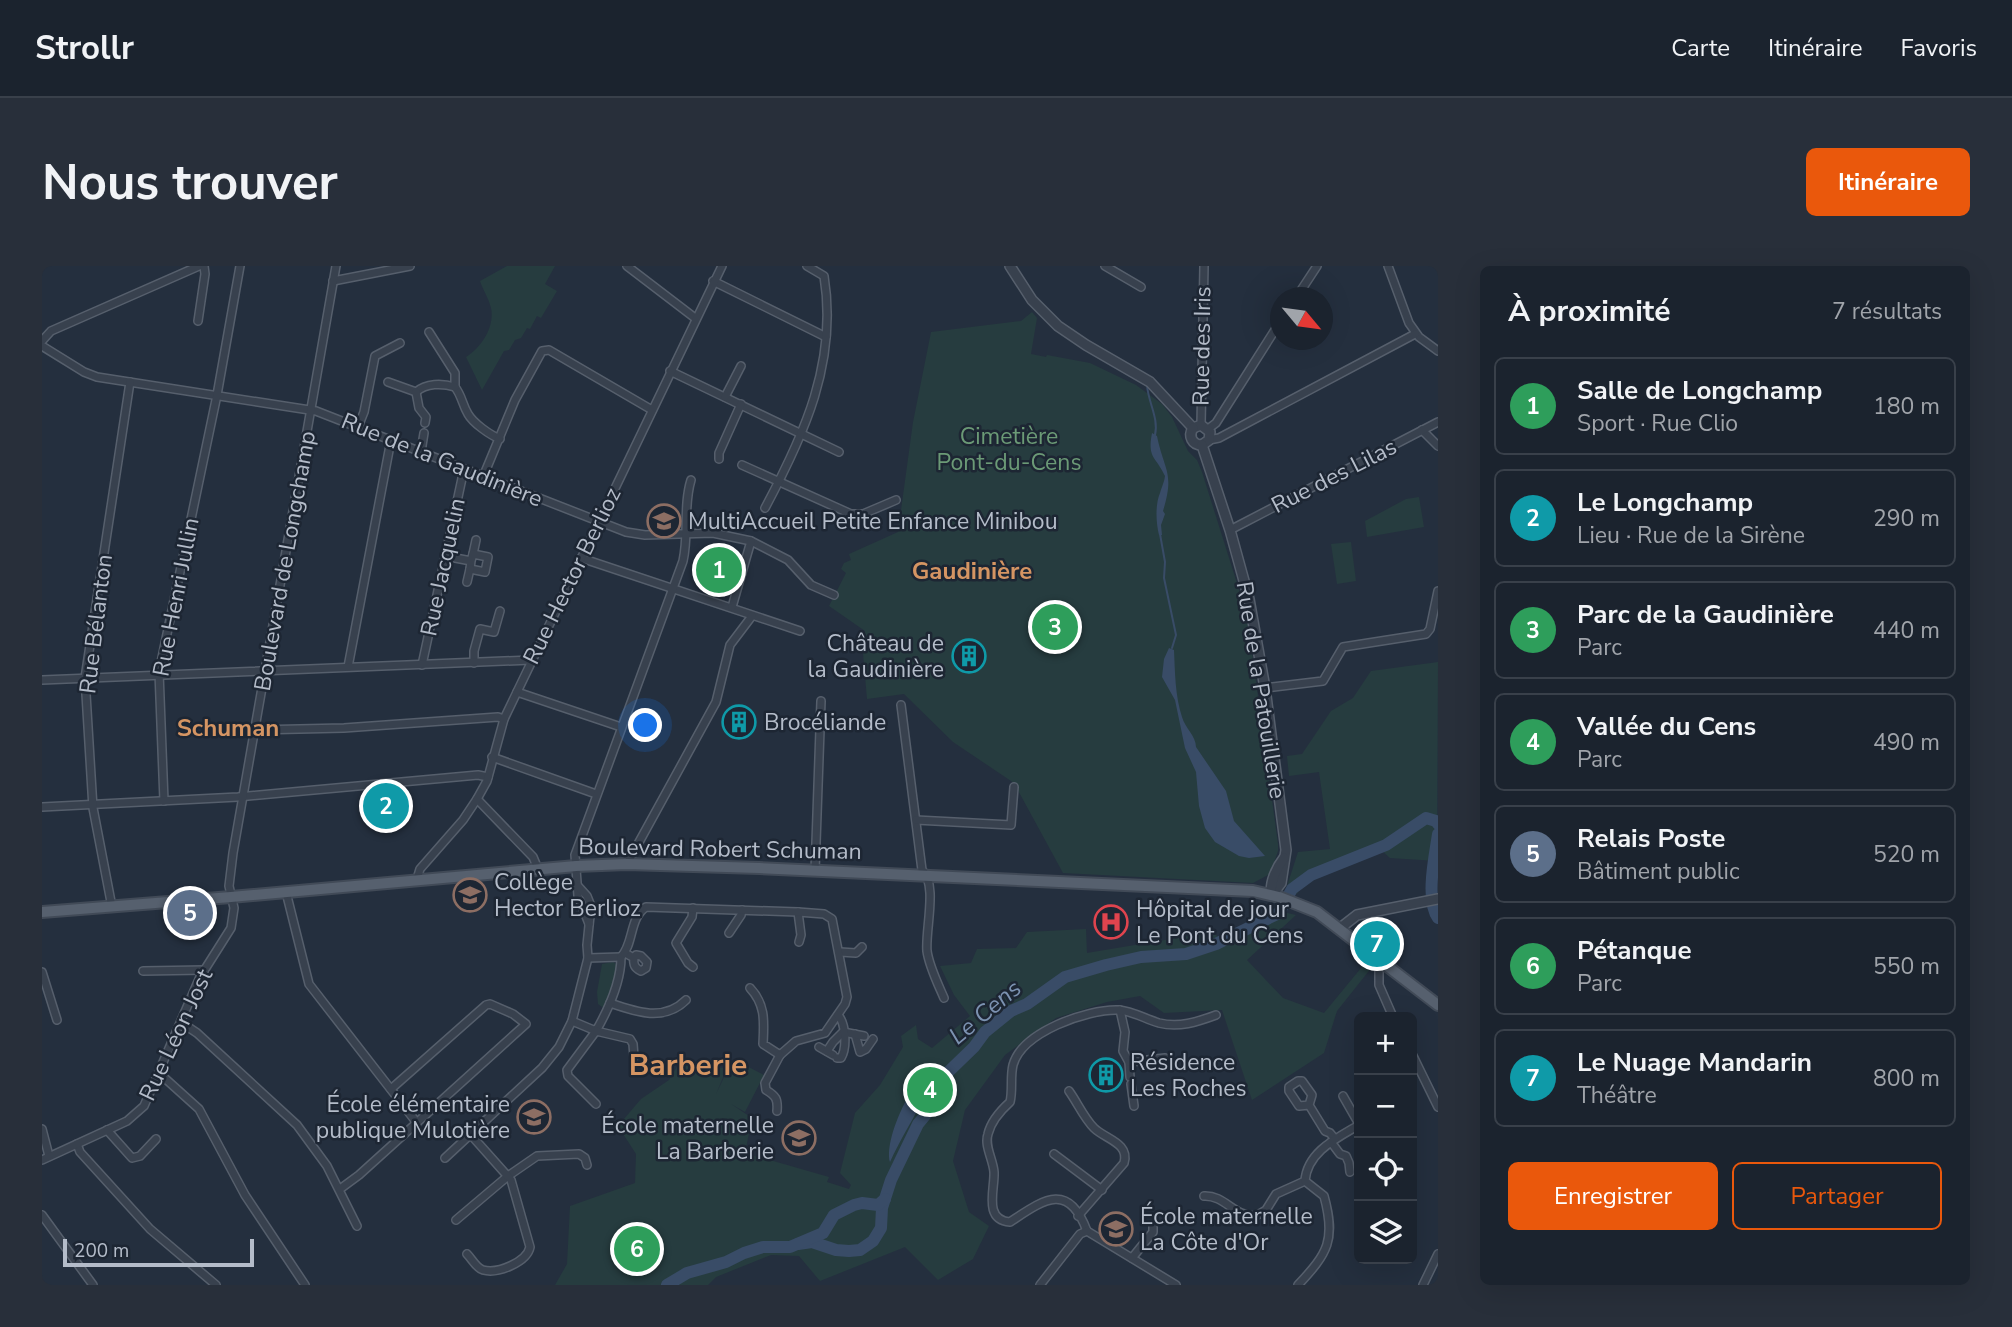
<!DOCTYPE html>
<html lang="fr">
<head>
<meta charset="utf-8">
<style>
  :root { --surface:#1b232e; --page:#282f3a; --text:#f1f3f6; --muted:#a0a4aa; --line:#39404a; --accent:#ea580c }
  body { margin:0; font-family:"Nunito Sans",sans-serif; background:var(--page); color:var(--text) }
  .controls { position:absolute; right:21px; bottom:21px; display:grid; overflow:hidden; border-radius:10px; box-shadow:0 7px 28px #0002 }
  .controls button { width:63px; height:63px; display:grid; place-items:center; padding:0; border:0; border-bottom:2px solid var(--line); background:var(--surface); color:var(--text); font:35px sans-serif }
  .compass { position:absolute; left:1228px; top:21px; width:63px; height:63px; border-radius:50%; background:var(--surface); box-shadow:0 7px 28px #0002; rotate:119deg }
  .scale { position:absolute; left:21px; bottom:18px; width:191px; box-sizing:border-box; padding-left:7px; border:4px solid #b4bcc9; border-top:0; font-size:19px; line-height:24px; white-space:nowrap; color:#b4bcc9; -webkit-text-stroke:5px #1d2633; paint-order:stroke }
  .you { position:absolute; left:604px; top:460px; width:24px; height:24px; margin:-18px; border:5px solid #fff; border-radius:50%; background:#1a73e8; box-shadow:0 0 0 10px #1a73e833 }
  .badge { display:grid; place-items:center; width:46px; height:46px; border-radius:50%; background:var(--accent); color:#fff; font-size:23px; font-weight:700 }
  .pin { position:absolute; translate:-50% -50%; border:4px solid #fff; box-shadow:0 2px 7px #0006 }
  .list { margin:0; padding:0; list-style:none }
  h2 { display:flex; justify-content:space-between; align-items:center; height:91px; margin:0; padding:0 28px; font-size:30px }
  h2 small { font-size:23px; font-weight:400; color:var(--muted) }
  .list li { display:grid; grid-template-columns:46px 1fr auto; gap:21px; align-items:center; box-sizing:border-box; height:98px; margin:0 14px 14px; padding:0 14px; border:2px solid var(--line); border-radius:10px }
  .list b { display:block; font-size:26px; white-space:nowrap }
  .list p { margin:0; font-size:23px; white-space:nowrap; color:var(--muted) }
  .list em { font-size:23px; font-style:normal; color:var(--muted) }
  .actions { display:flex; gap:14px; padding:21px 28px }
  .actions a { flex:1; padding:16px 0; border:2px solid var(--accent); border-radius:10px; text-align:center; font-size:24px; color:var(--accent) }
  .actions .main { background:var(--accent); color:#fff }
  .icon { flex:none; width:38px; height:38px; fill:none; stroke:currentColor; stroke-width:2; stroke-linecap:round; stroke-linejoin:round }
  .map { position:relative; flex:none; width:1396px; height:1019px; overflow:hidden; border-radius:10px }
  header { display:flex; align-items:center; gap:42px; box-sizing:border-box; height:98px; padding:0 35px; background:var(--surface); border-bottom:2px solid var(--line) }
  header strong { font-size:33px }
  nav { display:flex; gap:38px; margin-inline-start:auto; font-size:24px }
  .intro { display:flex; align-items:center; justify-content:space-between; box-sizing:border-box; height:168px; padding:0 42px }
  h1 { margin:0; font-size:49px }
  .button { padding:18px 32px; border-radius:10px; background:var(--accent); color:#fff; font-size:24px; font-weight:700 }
  main { display:flex; gap:42px; padding:0 42px }
  aside { flex:1; background:var(--surface); border-radius:10px; box-shadow:0 7px 28px #0002 }
  .map>svg:first-child { display:block }
</style>
</head>
<body>
<header>
<strong>Strollr</strong>
<nav><a>Carte</a><a>Itinéraire</a><a>Favoris</a></nav>
</header>
<div class="intro"><h1>Nous trouver</h1><a class="button">Itinéraire</a></div>
<main>
<div class="map">
<svg width="1396" height="1019" viewBox="0 0 1396 1019">
  <rect width="100%" height="100%" fill="#242f3e"/>
  <g fill="#263c3f">
    <path d="M465 0H513L503 18 515 25 499 52 495 50 488 63 485 62 479 72 473 74 467 84 462 85 440 124 424 91C439 82 453 61 449 42 447 33 441 24 438 15Z"/>
    <polygon points="990,46 995,52 989,88 1004,91 1005,89 1048,97 1094,119 1120,138 1130,151 1146,185 1155,194 1160,206 1205,349 1236,578 1236,585 1228,608 1211,617 1021,607 972,517 911,476 862,428 825,433 820,376 823,365 787,340 804,307 799,303 802,297 809,294 807,288 856,266 871,156 889,66 979,55"/>
    <polygon points="1377,231 1382,261 1325,271 1323,255 1364,233"/>
    <polygon points="1309,276 1314,315 1295,318 1289,278"/>
    <path d="M1396 396 1395 595 1348 592 1339 584C1327 588 1319 594 1308 598 1288 606 1265 607 1255 628L1245 620 1256 586 1288 583 1277 506 1247 510 1245 490 1260 488 1289 445 1311 432 1329 405Z"/>
    <polygon points="1237,645 1254,649 1205,694 1241,732 1282,747 1324,696 1330,701 1295,745 1282,787 1210,834 1180,744 1122,747 1098,730 1065,736 1014,752 963,789 923,844 911,895 927,946 947,960 931,993 896,1014 863,981 778,1015 757,990 729,989 674,1011 666,1019 513,1019 525,998 528,940 593,917 594,888 576,860 599,833 627,814 636,799 685,802 674,828 689,797 693,794 722,809 703,846 689,838 710,852 703,887 787,911 785,916 807,923 809,919 798,907 813,847 838,819 861,781 859,770 874,759 876,773 890,782 928,750 912,729 898,700 929,697 935,683 974,682 985,666 1044,663 1045,687 1171,666 1178,673"/>
    <polygon points="571,696 576,699 563,743 556,738 555,726 560,698"/>
  </g>
  <g fill="#394c67">
    <path d="M1110 167 1115 170C1122 205 1133 206 1121 245L1123 248 1119 259 1120 269H1117C1114 257 1113 239 1118 227 1120 220 1122 217 1123 210 1114 190 1105 193 1110 167Z"/>
    <path d="M1127 382 1132 384C1133 406 1133 430 1140 451 1143 462 1154 470 1154 481L1184 525 1192 555 1223 590 1207 592 1197 590 1173 576 1163 562 1157 540 1154 506 1143 482 1133 434 1120 411 1122 393Z"/>
    <path d="M889 800H896C889 810 888 821 883 831 871 853 858 874 848 896 842 872 870 815 889 800Z"/>
  </g>
  <g fill="none" stroke-linecap="round" stroke-linejoin="round">
    <g stroke="#394c67" stroke-width="2">
      <path d="M1105 119C1106 136 1117 152 1113 169"/>
      <polyline points="1118,268 1123,296 1122,312 1134,369 1130,382"/>
      <polyline points="1250,623 1252,617"/>
    </g>
    <g stroke="#394c67" stroke-width="12">
      <path d="M1396 568C1393 589 1383 634 1396 652"/>
      <polyline points="756,978 770,976 794,984 807,985 818,984 831,975 839,962 840,942 849,914 876,858 890,841 900,812 932,781 943,766 969,745 985,738 1023,711 1064,699 1099,691 1144,688 1174,678 1237,647 1250,623 1269,609 1344,579 1384,552 1394,555 1396,558"/>
      <polyline points="625,1019 645,1007 684,996 702,987 721,981 748,981 781,967 792,949 812,939 820,937 836,939 843,933"/>
    </g>
    <defs>
      <g id="minor">
        <polyline points="585,0 653,52"/>
        <polyline points="1063,0 1099,21"/>
        <polyline points="1346,0 1367,57 1377,71 1396,85"/>
        <polyline points="291,15 368,0"/>
        <polyline points="671,15 784,71"/>
        <polyline points="1254,32 1275,0"/>
        <polyline points="156,55 163,8 162,0"/>
        <path d="M387 66 413 107V121C420 130 420 138 426 148 431 157 448 169 458 173"/>
        <polyline points="0,75 9,65 157,0"/>
        <polyline points="0,80 42,106 55,111 274,145 584,266 603,269 671,267 709,275 746,294 769,319 792,329"/>
        <polyline points="628,105 797,186"/>
        <path d="M346 116 374 126C384 117 400 117 413 121"/>
        <polyline points="374,126 377,142 384,151 383,157"/>
        <polyline points="683,131 699,100"/>
        <polyline points="1159,159 1162,0"/>
        <polyline points="316,161 322,146 333,90 358,77"/>
        <polyline points="1166,163 1174,157 1238,56"/>
        <polyline points="1380,164 1396,180"/>
        <polyline points="1167,174 1177,172 1373,68"/>
        <polyline points="379,186 382,167"/>
        <polyline points="677,193 677,187 699,138"/>
        <polyline points="700,199 809,248 821,248 854,234"/>
        <polyline points="441,211 473,134 500,85 507,84 610,144"/>
        <path d="M723 242C762 169 796 96 782 10L765 0"/>
        <polyline points="1188,264 1396,156"/>
        <polyline points="431,288 434,274"/>
        <polyline points="403,290 429,295 428,303 443,306 446,291 431,288 429,295"/>
        <polyline points="539,292 758,365"/>
        <polyline points="425,316 428,303"/>
        <polyline points="690,341 709,275"/>
        <polyline points="432,397 432,385 438,363 452,366 458,345"/>
        <polyline points="380,399 422,203"/>
        <polyline points="306,401 349,174"/>
        <polyline points="0,414 489,394"/>
        <polyline points="1223,422 1281,415 1301,381 1384,368 1388,363 1396,325"/>
        <polyline points="475,426 579,461"/>
        <path d="M859 439 880 604C896 618 883 664 885 685 887 700 896 718 902 732"/>
        <polyline points="213,464 302,462 456,451 462,453"/>
        <polyline points="450,491 554,528"/>
        <polyline points="435,533 491,591 496,603"/>
        <polyline points="122,535 117,406 175,129 198,0"/>
        <polyline points="0,541 196,531 436,509 446,511"/>
        <polyline points="874,554 969,559 972,521"/>
        <polyline points="585,598 674,436 688,379 710,350"/>
        <polyline points="773,605 779,435"/>
        <polyline points="375,613 378,603 421,554 435,533 445,515 462,453 680,0"/>
        <polyline points="244,626 267,718 375,857"/>
        <polyline points="70,641 51,542 43,412 88,116"/>
        <polyline points="651,642 650,651 634,677 646,697 651,701"/>
        <polyline points="756,646 759,669 757,676"/>
        <path d="M547 658 536 630 533 589 641 295C647 269 641 240 649 214"/>
        <polyline points="687,667 699,649 700,644"/>
        <polyline points="798,686 814,687 820,681"/>
        <path d="M583 687 592 692 594 689 599 690 605 696 604 702 599 705C593 702 591 699 592 692"/>
        <polyline points="546,692 579,691"/>
        <polyline points="1337,694 1337,719 1351,751"/>
        <polyline points="101,705 162,704"/>
        <polyline points="0,706 15,754"/>
        <path d="M568 737C594 746 622 756 644 734"/>
        <polyline points="1078,744 1083,766 1081,785 1087,796 1088,811"/>
        <path d="M530 755 554 765C566 744 579 716 579 691 592 678 587 652 604 641L756 646 782 648 790 653 805 731 803 738 783 767 754 775 738 789 721 778C722 756 724 739 708 722"/>
        <polyline points="140,757 155,767 255,859 285,900 315,960"/>
        <polyline points="813,768 818,786 824,783 831,773"/>
        <polyline points="777,781 791,789"/>
        <polyline points="785,785 791,776 801,766 822,770"/>
        <polyline points="1370,788 1396,841"/>
        <path d="M795 792H799C805 782 804 758 796 749"/>
        <polyline points="1105,794 1123,792"/>
        <polyline points="1087,796 1098,795"/>
        <polyline points="117,807 157,843 203,929 263,1019"/>
        <polyline points="1089,818 1092,840"/>
        <path d="M1027 825C1035 836 1042 852 1052 862 1063 873 1088 877 1082 897L1036 950"/>
        <polyline points="1301,830 1317,858"/>
        <polyline points="554,838 526,810 525,804 554,765 588,773 591,778 592,791"/>
        <polyline points="1267,839 1257,840 1247,825 1247,821 1256,815 1260,815 1270,829 1267,839 1283,865 1288,867 1293,873"/>
        <path d="M735 845C736 833 734 830 724 824L723 817 738 789"/>
        <polyline points="0,863 7,890"/>
        <polyline points="65,864 90,892 98,890 114,873"/>
        <polyline points="1289,876 1298,888 1304,890 1307,897 1308,906"/>
        <polyline points="35,878 38,886 108,963 174,1019"/>
        <polyline points="1012,888 1060,924"/>
        <polyline points="403,892 500,802 517,781 530,755 546,692 545,679 549,640 545,630 536,620"/>
        <polyline points="0,894 85,855 102,840 158,711 189,662 192,642 187,620 191,587 294,0"/>
        <polyline points="298,923 317,909 484,758 471,748 448,738 444,739 349,823"/>
        <path d="M1162 930C1183 929 1192 951 1214 950L1224 944 1234 928 1263 915"/>
        <polyline points="0,949 51,1019"/>
        <polyline points="414,954 466,910 495,890 537,888 543,892 545,899"/>
        <path d="M1045 965C1026 914 1000 935 968 956 941 954 953 923 952 906 951 893 942 880 946 868 949 855 958 845 968 836 971 824 968 811 971 799 980 766 1045 743 1076 744 1091 745 1103 753 1117 757 1137 762 1155 756 1174 749"/>
        <polyline points="1045,965 1134,1019"/>
        <path d="M425 988C430 993 434 1002 441 1004 456 1008 485 996 488 981L469 914 429 869"/>
        <polyline points="1090,992 1111,966 1111,961"/>
        <polyline points="998,1019 1038,968 1045,965"/>
        <path d="M1256 1019C1286 987 1294 974 1282 930L1263 915C1265 886 1295 872 1317 859"/>
        <polyline points="1381,1019 1396,988"/>
      </g>
      <g id="tertiary">
        <polyline points="968,0 990,34 1016,60 1044,79 1108,116 1151,162"/>
        <polyline points="1151,162 1159,159 1168,166 1167,174 1160,179"/>
        <path d="M1151 162C1146 170 1150 179 1160 179"/>
        <polyline points="1160,179 1188,264 1207,333 1223,422 1244,584 1239,617 1230,629"/>
        <path d="M1230 629C1227 617 1235 601 1242 592"/>
        <polyline points="1297,663 1315,649 1396,633"/>
      </g>
      <polyline id="primary" points="0,646 189,631 534,600 585,598 717,602 1211,625 1237,631 1275,646 1396,739"/>
    </defs>
    <use href="#minor" stroke="#565f6c" stroke-width="10"/>
    <use href="#tertiary" stroke="#565f6c" stroke-width="12"/>
    <use href="#primary" stroke="#414a57" stroke-width="14"/>
    <use href="#minor" stroke="#38414e" stroke-width="7"/>
    <use href="#tertiary" stroke="#38414e" stroke-width="9"/>
    <use href="#primary" stroke="#56606e" stroke-width="10"/>
  </g>
  <defs>
    <symbol id="school-ring" viewBox="-11 -11 22 22"><circle r="9.5" fill="#1d2633" stroke="#8d6e63" stroke-width="1.5"/><path d="M0-5L7-2L0 1L-7-2ZM-4 1L0 2.5L4 1V4Q0 6-4 4Z" fill="#8d6e63"/></symbol>
    <symbol id="building-ring" viewBox="-11 -11 22 22"><circle r="9.5" fill="#1d2633" stroke="#0f9aa8" stroke-width="1.5"/><path d="M-4-6H4V6H1V3H-1V6H-4ZM-2.5-4.3h1.7v1.8h-1.7ZM.8-4.3h1.7v1.8H.8ZM-2.5-1h1.7V.8h-1.7ZM.8-1h1.7V.8H.8Z" fill="#0f9aa8"/></symbol>
    <symbol id="hospital-ring" viewBox="-11 -11 22 22"><circle r="9.5" fill="#1d2633" stroke="#e0444e" stroke-width="1.5"/><path d="M-5-5h3v3.5h4V-5h3V5h-3V1.5h-4V5h-3Z" fill="#e0444e"/></symbol>
  </defs>
  <g fill-rule="evenodd">
    <use href="#school-ring" x="603" y="236" width="38" height="38"/>
    <use href="#building-ring" x="908" y="371" width="38" height="38"/>
    <use href="#building-ring" x="678" y="437" width="38" height="38"/>
    <use href="#school-ring" x="409" y="610" width="38" height="38"/>
    <use href="#hospital-ring" x="1050" y="637" width="38" height="38"/>
    <use href="#building-ring" x="1045" y="790" width="38" height="38"/>
    <use href="#school-ring" x="473" y="832" width="38" height="38"/>
    <use href="#school-ring" x="738" y="853" width="38" height="38"/>
    <use href="#school-ring" x="1055" y="944" width="38" height="38"/>
  </g>
  <g text-anchor="middle" dominant-baseline="central" stroke-width="5" stroke-linejoin="round" paint-order="stroke">
    <g font-size="23" fill="#b4bcc9" stroke="#1d2633">
      <text transform="translate(1160 80) rotate(-89)">Rue des Iris</text>
      <text transform="translate(400 194) rotate(22)">Rue de la Gaudinière</text>
      <text transform="translate(1292 210) rotate(-27)">Rue des Lilas</text>
      <text transform="translate(243 295) rotate(-80)">Boulevard de Longchamp</text>
      <text transform="translate(401 301) rotate(-78)">Rue Jacquelin</text>
      <text transform="translate(530 310) rotate(-64)">Rue Hector Berlioz</text>
      <text transform="translate(134 331) rotate(-79)">Rue Henri Jullin</text>
      <text transform="translate(54 358) rotate(-83)">Rue Bélanton</text>
      <text transform="translate(1219 424) rotate(81)">Rue de la Patouillerie</text>
      <text transform="translate(678 583) rotate(1)">Boulevard Robert Schuman</text>
      <text transform="translate(134 769) rotate(-65)">Rue Léon Jost</text>
    </g>
    <g font-size="23" fill="#6b9a76" stroke="#1d2633">
      <text x="967" y="170">Cimetière<tspan x="967" dy="26">Pont-du-Cens</tspan></text>
    </g>
    <g font-size="23" fill="#b4bcc9" stroke="#1d2633" text-anchor="start">
      <text x="646" y="255">MultiAccueil Petite Enfance Minibou</text>
      <text x="902" y="377" text-anchor="end">Château de<tspan x="902" dy="26">la Gaudinière</tspan></text>
      <text x="722" y="456">Brocéliande</text>
      <text x="452" y="616">Collège<tspan x="452" dy="26">Hector Berlioz</tspan></text>
      <text x="1094" y="643">Hôpital de jour<tspan x="1094" dy="26">Le Pont du Cens</tspan></text>
      <text x="1088" y="796">Résidence<tspan x="1088" dy="26">Les Roches</tspan></text>
      <text x="468" y="838" text-anchor="end">École élémentaire<tspan x="468" dy="26">publique Mulotière</tspan></text>
      <text x="732" y="859" text-anchor="end">École maternelle<tspan x="732" dy="26">La Barberie</tspan></text>
      <text x="1098" y="950">École maternelle<tspan x="1098" dy="26">La Côte d'Or</tspan></text>
    </g>
    <g font-size="24" font-weight="bold" fill="#d59563" stroke="#1d2633">
      <text x="930" y="305">Gaudinière</text>
      <text x="186" y="462">Schuman</text>
    </g>
    <g font-size="24" font-style="italic" fill="#7c92b1" stroke="#1d2633">
      <text transform="translate(943 746) rotate(-40)">Le Cens</text>
    </g>
    <g font-size="30" font-weight="bold" fill="#d59563" stroke="#1d2633">
      <text x="646" y="799">Barberie</text>
    </g>
  </g>
</svg>
<div class="controls">
<button>+</button>
<button>−</button>
<button><svg class="icon" aria-label="locate" viewBox="0 0 24 24"><circle cx="12" cy="12" r="6"/><path d="M12 2v4M12 18v4M2 12h4M18 12h4"/></svg></button>
<button><svg class="icon" aria-label="layers" viewBox="0 0 24 24"><path d="M12 4l9 5-9 5-9-5zM3 14l9 5 9-5"/></svg></button>
</div>
<svg class="compass" viewBox="-18 -18 36 36"><path d="M0-13l5 13h-10z" fill="#e53935"/><path d="M0 13l5-13h-10z" fill="#a0a4aa"/></svg>
<div class="scale">200 m</div>
<div class="you"></div>
<div class="pin badge" style="left:677px;top:304px;background:#2e9e5b">1</div>
<div class="pin badge" style="left:344px;top:540px;background:#0f9aa8">2</div>
<div class="pin badge" style="left:1013px;top:361px;background:#2e9e5b">3</div>
<div class="pin badge" style="left:888px;top:824px;background:#2e9e5b">4</div>
<div class="pin badge" style="left:148px;top:647px;background:#5c6f8a">5</div>
<div class="pin badge" style="left:595px;top:983px;background:#2e9e5b">6</div>
<div class="pin badge" style="left:1335px;top:678px;background:#0f9aa8">7</div>
</div>
<aside>
<h2>À proximité<small>7 résultats</small></h2>
<ul class="list">
<li><span class="badge" style="background:#2e9e5b">1</span><div><b>Salle de Longchamp</b><p>Sport · Rue Clio</p></div><em>180 m</em></li>
<li><span class="badge" style="background:#0f9aa8">2</span><div><b>Le Longchamp</b><p>Lieu · Rue de la Sirène</p></div><em>290 m</em></li>
<li><span class="badge" style="background:#2e9e5b">3</span><div><b>Parc de la Gaudinière</b><p>Parc</p></div><em>440 m</em></li>
<li><span class="badge" style="background:#2e9e5b">4</span><div><b>Vallée du Cens</b><p>Parc</p></div><em>490 m</em></li>
<li><span class="badge" style="background:#5c6f8a">5</span><div><b>Relais Poste</b><p>Bâtiment public</p></div><em>520 m</em></li>
<li><span class="badge" style="background:#2e9e5b">6</span><div><b>Pétanque</b><p>Parc</p></div><em>550 m</em></li>
<li><span class="badge" style="background:#0f9aa8">7</span><div><b>Le Nuage Mandarin</b><p>Théâtre</p></div><em>800 m</em></li>
</ul>
<div class="actions"><a class="main">Enregistrer</a><a>Partager</a></div>
</aside>
</main>
</body>
</html>
